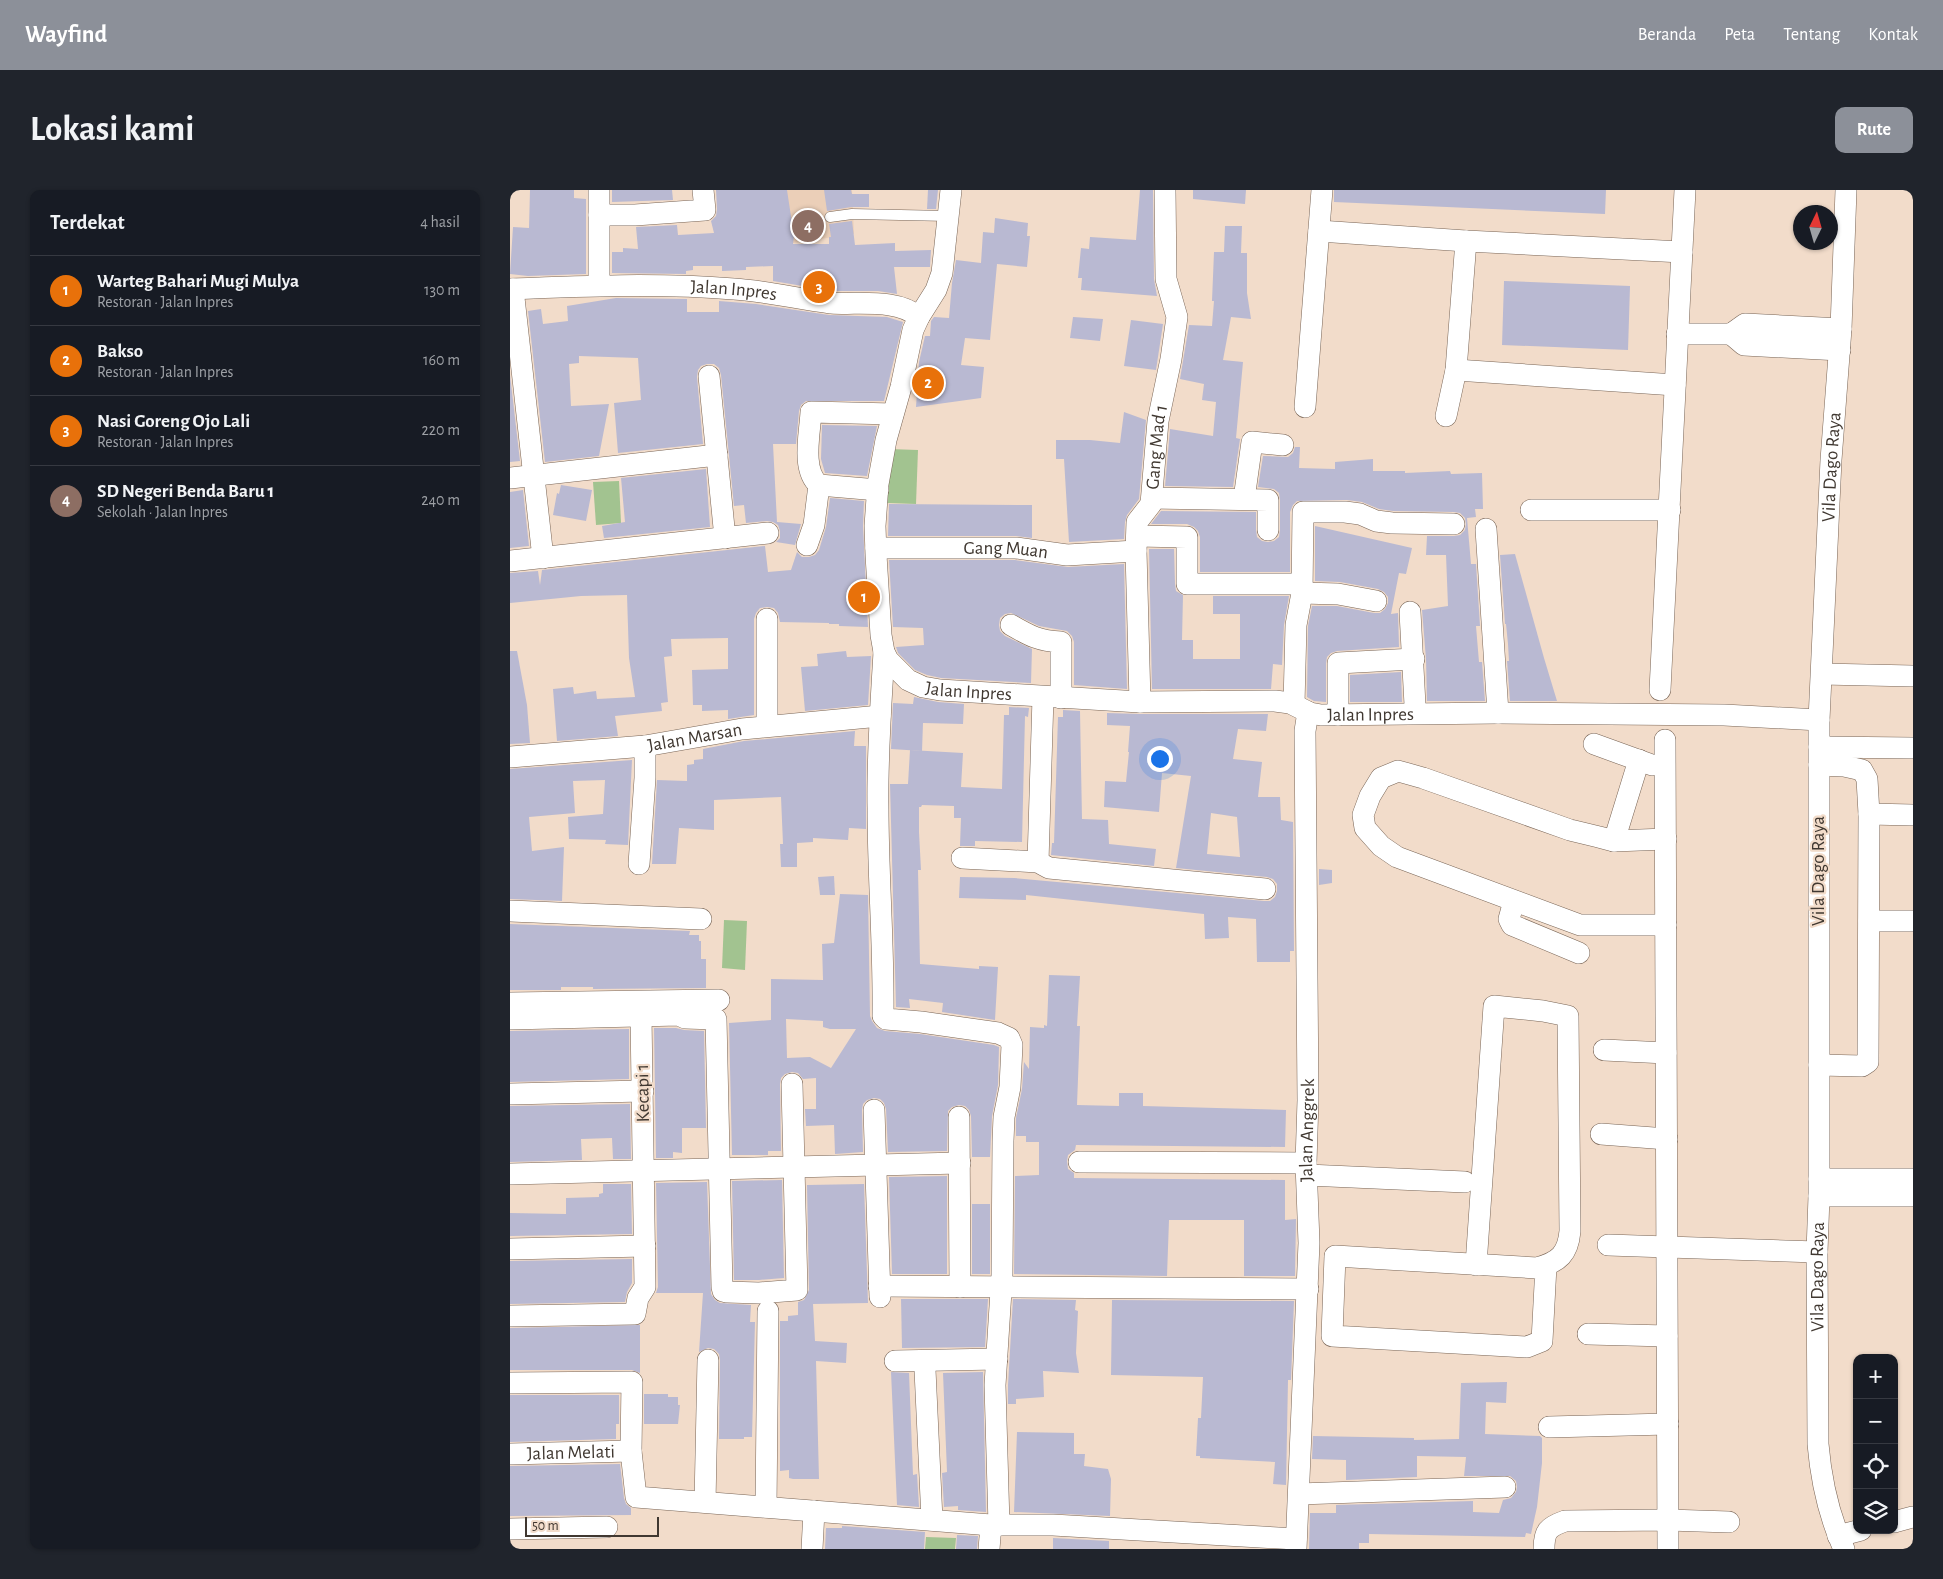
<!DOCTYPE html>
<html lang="id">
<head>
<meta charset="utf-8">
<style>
  :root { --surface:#171b24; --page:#20242c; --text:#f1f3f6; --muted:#9ea1a6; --line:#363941; --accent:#8c9099 }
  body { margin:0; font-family:"Alegreya Sans",sans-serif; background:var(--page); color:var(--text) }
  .controls { position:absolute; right:15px; bottom:15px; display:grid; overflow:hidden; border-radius:10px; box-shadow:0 1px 4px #0004 }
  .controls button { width:45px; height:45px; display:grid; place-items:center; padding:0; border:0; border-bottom:1px solid var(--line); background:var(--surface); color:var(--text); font:25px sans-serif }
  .compass { position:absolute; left:1283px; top:15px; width:45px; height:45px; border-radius:50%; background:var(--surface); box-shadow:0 1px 4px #0004; rotate:5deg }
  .scale { position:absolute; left:15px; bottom:12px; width:134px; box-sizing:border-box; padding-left:5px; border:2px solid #403831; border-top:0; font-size:14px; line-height:18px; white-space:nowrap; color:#403831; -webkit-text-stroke:4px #f2dcca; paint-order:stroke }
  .you { position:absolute; left:649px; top:568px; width:18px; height:18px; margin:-12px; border:4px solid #fff; border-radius:50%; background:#1a73e8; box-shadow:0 0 0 8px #1a73e833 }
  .badge { display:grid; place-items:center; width:32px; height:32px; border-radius:50%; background:var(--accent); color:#fff; font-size:16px; font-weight:700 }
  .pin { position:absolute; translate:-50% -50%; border:2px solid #fff; box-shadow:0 1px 5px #0006 }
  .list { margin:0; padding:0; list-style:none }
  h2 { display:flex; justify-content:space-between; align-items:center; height:65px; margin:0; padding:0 20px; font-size:21px }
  h2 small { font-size:16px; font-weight:400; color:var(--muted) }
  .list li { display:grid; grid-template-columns:32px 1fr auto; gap:15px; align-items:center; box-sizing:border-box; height:70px; padding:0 20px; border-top:1px solid var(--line) }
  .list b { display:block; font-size:19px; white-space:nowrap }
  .list p { margin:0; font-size:16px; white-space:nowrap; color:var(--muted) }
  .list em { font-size:16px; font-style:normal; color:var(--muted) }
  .icon { flex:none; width:28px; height:28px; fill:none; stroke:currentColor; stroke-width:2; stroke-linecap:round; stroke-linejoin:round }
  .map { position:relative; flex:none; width:1403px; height:1359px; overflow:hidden; border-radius:10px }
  header { display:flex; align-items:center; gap:30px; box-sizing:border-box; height:70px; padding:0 25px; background:var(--accent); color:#fff }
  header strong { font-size:24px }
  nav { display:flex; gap:28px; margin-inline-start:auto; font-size:18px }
  .intro { display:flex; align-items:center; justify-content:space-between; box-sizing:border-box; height:120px; padding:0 30px }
  h1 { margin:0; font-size:35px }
  .button { padding:12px 22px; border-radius:10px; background:var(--accent); color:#fff; font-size:18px; font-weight:700 }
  main { display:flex; gap:30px; padding:0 30px }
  aside { flex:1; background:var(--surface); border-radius:10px; box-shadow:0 1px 4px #0004 }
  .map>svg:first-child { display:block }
</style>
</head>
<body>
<header>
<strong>Wayfind</strong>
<nav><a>Beranda</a><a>Peta</a><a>Tentang</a><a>Kontak</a></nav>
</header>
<div class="intro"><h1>Lokasi kami</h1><a class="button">Rute</a></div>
<main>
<aside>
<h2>Terdekat<small>4 hasil</small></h2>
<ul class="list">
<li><span class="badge" style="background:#e8710a">1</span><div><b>Warteg Bahari Mugi Mulya</b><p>Restoran · Jalan Inpres</p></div><em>130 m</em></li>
<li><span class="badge" style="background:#e8710a">2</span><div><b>Bakso</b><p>Restoran · Jalan Inpres</p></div><em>160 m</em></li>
<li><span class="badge" style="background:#e8710a">3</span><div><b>Nasi Goreng Ojo Lali</b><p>Restoran · Jalan Inpres</p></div><em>220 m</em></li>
<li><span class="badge" style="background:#8d6e63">4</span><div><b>SD Negeri Benda Baru 1</b><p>Sekolah · Jalan Inpres</p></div><em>240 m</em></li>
</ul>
</aside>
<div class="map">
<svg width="1403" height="1359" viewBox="0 0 1403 1359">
  <rect width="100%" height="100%" fill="#f2dcca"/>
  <polygon fill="#ebcfb8" points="247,0 342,0 344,44 256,57"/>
  <g fill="#a2c390">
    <polygon points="379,259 408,260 406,314 377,313"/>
    <polygon points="109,291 111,333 86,335 83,292"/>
    <polygon points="214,730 237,731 235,780 212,778"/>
    <polygon points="416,1347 446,1348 445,1359 415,1359"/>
  </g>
  <g fill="#b9b9d2" fill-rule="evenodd">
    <polygon points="20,0 64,0 64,8 76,9 76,84 18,86 0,84 3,37 19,38"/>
    <polygon points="102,0 162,0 163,10 102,12"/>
    <polygon points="206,0 277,0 284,46 283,54 319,54 319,47 321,47 319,34 342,31 345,55 385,53 385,61 421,60 420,77 384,77 387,104 368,101 322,101 263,91 263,76 236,77 236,80 212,81 212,76 183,76 183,80 176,81 176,84 102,83 102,62 113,62 113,58 128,59 126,37 167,35 168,45 204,43 201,31 206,26 207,19"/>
    <polygon points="314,0 341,0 342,4 359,4 359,17 341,17 317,21"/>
    <polygon points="418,0 428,0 426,19 417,19"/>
    <polygon points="630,0 643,0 644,89 647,106 571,100 572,88 568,88 571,58 579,59 580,47 626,50"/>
    <polygon points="683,0 736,0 735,14 683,9"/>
    <polygon points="824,0 1096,0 1095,24 824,12"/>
    <polygon points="485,28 518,33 517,46 520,46 517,77 487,74 480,150 455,148 451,175 474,177 471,208 406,217 409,172 415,146 420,146 421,131 424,127 439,128 442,93 446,70 471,73 473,42 484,43"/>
    <polygon points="715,36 732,36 731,63 737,63 737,103 741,129 721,127 713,170 733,172 726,248 730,249 723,297 655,296 660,239 703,246 706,212 692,210 694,194 670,189 679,135 702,136 704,111 702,111 704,62 714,62"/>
    <polygon points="994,91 1120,96 1118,160 992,155"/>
    <polygon points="106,108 177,109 177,122 209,122 209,111 246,114 319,125 377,127 393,132 374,211 296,211 291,215 289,221 286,254 263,254 267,332 291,334 285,355 266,352 270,348 270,341 268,335 263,332 257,331 236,333 234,315 224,316 211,185 209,178 204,174 197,174 191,176 188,180 187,187 193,254 108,263 104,213 131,210 128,168 69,166 69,173 59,174 61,216 99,214 89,266 35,272 18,121 31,119 33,134 58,131 57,116"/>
    <polygon points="563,127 593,129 590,151 560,148"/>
    <polygon points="621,130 653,134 646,180 614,176"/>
    <polygon points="0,185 10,271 0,272"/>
    <polygon points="614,222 636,230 629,309 617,325 615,332 614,349 559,352 554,269 546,269 546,250 580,250 610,253"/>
    <polygon points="312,235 367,236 357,286 315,283 311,269"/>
    <polygon points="785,257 790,257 789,278 825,279 825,272 863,269 863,281 895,281 895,283 940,281 941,284 972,283 973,319 965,319 966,327 957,328 961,374 966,374 970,436 966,436 969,472 972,472 975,511 917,511 916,469 912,420 938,416 936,365 916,365 917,346 944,346 950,345 955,340 956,334 955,328 950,323 944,322 883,321 869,319 852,312 837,310 787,311 783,315 780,322 780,382 690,382 690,347 688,341 684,337 677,334 641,334 651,321 746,322 746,340 747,347 752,351 758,352 764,351 769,347 770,340 770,310 769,303 764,299 748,297 753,266 778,267 783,263"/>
    <polygon points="196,279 200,337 94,348 92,336 115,332 111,288"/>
    <polygon points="51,295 82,300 76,331 43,325 47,303 49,304"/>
    <polygon points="13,300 19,356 0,358 0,302"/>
    <polygon points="320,308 354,311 353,336 358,437 329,436 329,434 319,434 319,433 270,432 268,423 264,418 257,417 250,418 246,423 244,429 244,525 218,529 218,520 192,521 192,515 183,515 182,480 218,479 218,448 161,449 162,466 154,467 158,512 151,513 152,521 105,526 108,546 47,551 43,499 63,497 64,504 86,501 87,509 125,507 119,468 117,405 71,406 0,413 0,383 28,381 30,395 32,380 255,356 258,382 281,380 287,362 292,367 299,367 305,365 309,360 316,337"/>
    <polygon points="379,314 522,315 522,348 506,346 378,346"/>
    <polygon points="805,336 902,358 896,384 889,383 881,424 888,423 889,457 827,461 821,463 817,467 816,473 816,512 804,511 797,507 798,436 802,416 827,416 864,423 870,423 875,419 878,413 878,407 874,402 868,399 830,392 805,391"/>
    <polygon points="639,359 664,359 665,394 666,401 673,405 672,450 683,450 683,469 730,469 730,424 703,424 703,406 779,406 774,435 772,475 763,474 761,499 642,499"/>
    <polygon points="1005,364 1034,468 1047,511 1000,511 997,471 999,471 998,454 996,434 995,434 990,365"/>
    <polygon points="379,370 505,370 558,377 614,374 617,499 564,495 564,452 562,446 557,441 529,436 501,423 495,424 490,428 489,435 490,441 495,446 522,459 521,493 431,488 417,485 405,480 388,463 386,457 414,455 413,438 383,437"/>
    <polygon points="0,461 7,461 17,515 20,553 0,554"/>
    <polygon points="336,461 337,467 361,466 358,515 295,521 291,477 308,476 307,464"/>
    <polygon points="891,482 892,512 840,512 840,485"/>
    <polygon points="404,507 428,512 454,514 453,534 413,533 412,561 381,559 383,513 403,514"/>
    <polygon points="499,517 519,518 518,527 515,526 512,652 465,651 465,656 450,656 451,628 444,628 444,616 412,615 411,617 409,617 409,642 411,680 408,680 410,774 469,779 469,776 488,777 485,830 432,822 433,813 399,809 400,818 386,817 380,594 398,594 400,560 453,563 451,597 492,599 494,525 499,525"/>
    <polygon points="553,520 570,521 572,629 598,630 599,654 646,659 644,676 541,665 542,653 544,653 548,527 553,527"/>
    <path d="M597 523 630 524H758L756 541 728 539 723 569 752 572 748 607H770L771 630 783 632 784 761H780V772H747L746 729 718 727 719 748 695 749 694 724 516 705V710L449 708 450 687 504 688 754 711H760L765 707 767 701V694L763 689 757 687 666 678 681 586 652 583 649 622 594 617 595 591 616 592 619 562H618L620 536 597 535ZM701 623 727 627 730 667 697 664Z"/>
    <polygon points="345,541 344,556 356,556 356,639 339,638 338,650 303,648 303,652 287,653 287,677 271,677 270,654 273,654 271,607 204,610 204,640 169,638 166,674 142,674 147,590 177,591 177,575 184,574 184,570 193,569 193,559 234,551"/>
    <polygon points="122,570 118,655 95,654 96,650 59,649 58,627 93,624 95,590 63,591 65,623 19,627 22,661 54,657 52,711 0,709 0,579"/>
    <polygon points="809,679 822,680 822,693 809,695"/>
    <polygon points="324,686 325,705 310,705 308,687"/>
    <path d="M330 704 358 705 360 826 362 831 367 838 375 841 410 844 484 855 489 857 488 895 482 926 480 967H462L461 926 459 920 455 916 449 915 442 917 438 921 437 961 378 962 376 919 374 913 370 909 364 908 357 910 353 914 352 920 353 962 325 964 324 935 296 936 295 919H306V888L293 889 288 883 282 882 275 884 271 888 270 894 271 961H258V965H222L219 833 261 830V789L313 790 312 754 324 753ZM276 829 313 831V837L320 839H346L321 878 300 867 277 868Z"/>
    <polygon points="0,734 180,741 179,745 189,745 189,751 191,751 191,769 196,769 196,798 83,799 83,797 51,797 51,800 0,800"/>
    <polygon points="539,785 570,786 567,836 570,836 567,915 609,916 609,903 633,903 633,916 776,920 775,957 566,955 565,960 558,965 557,971 558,979 564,983 564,988 775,990 775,1030 786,1029 785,1086 734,1086 734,1030 659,1030 657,1086 504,1084 505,986 529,985 529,952 516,952 516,946 506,946 506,928 512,899 514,872 519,879 520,837 534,838 534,835 537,836"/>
    <polygon points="144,838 166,838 174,840 194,841 196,938 172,938 172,963 163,962 163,968 146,968"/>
    <polygon points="119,839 119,889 0,892 0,841"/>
    <polygon points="120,914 121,969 103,969 102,948 71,949 72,970 0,972 0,916"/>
    <polygon points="437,986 437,1084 382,1084 379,987"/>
    <polygon points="272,990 274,1088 249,1090 224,1090 222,991"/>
    <polygon points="197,992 201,1104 205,1110 210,1113 241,1115 240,1132 245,1132 242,1247 234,1247 234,1249 209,1249 210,1170 209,1164 204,1159 198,1158 189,1162 193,1103 146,1103 148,1097 146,993"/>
    <polygon points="93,994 121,994 122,1044 0,1046 0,1023 56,1024 56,1008 89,1007 89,1004 93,1003"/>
    <polygon points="354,994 358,1113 303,1114 305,1151 337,1153 336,1173 306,1171 309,1289 283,1289 279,1288 279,1280 270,1281 270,1131 278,1131 278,1126 288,1125 288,1112 294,1110 299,1100 297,995"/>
    <rect x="462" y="1014" width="18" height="70"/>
    <polygon points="122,1069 122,1093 117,1102 115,1112 0,1114 0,1071"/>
    <polygon points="391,1109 478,1109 475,1157 392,1158"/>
    <polygon points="503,1109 566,1110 565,1120 568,1121 566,1163 569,1183 533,1181 534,1207 506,1209 506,1214 498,1214 498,1195"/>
    <polygon points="602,1110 784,1111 781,1190 778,1190 776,1295 763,1294 765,1272 690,1268 690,1266 686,1266 688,1228 691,1228 693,1187 601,1185"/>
    <polygon points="130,1135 130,1183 122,1180 0,1180 0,1138"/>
    <polygon points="381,1182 399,1183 403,1285 407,1284 409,1317 387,1315"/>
    <polygon points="473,1182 476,1322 448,1320 448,1316 434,1317 432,1283 437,1282 433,1183"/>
    <polygon points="997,1192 996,1213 976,1212 975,1244 1030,1246 1032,1248 1032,1273 1027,1317 1021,1344 1016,1343 1015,1347 859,1344 859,1353 849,1353 849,1359 799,1359 800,1323 826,1323 826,1315 963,1311 963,1322 989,1323 993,1310 1001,1308 1006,1302 1007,1297 1006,1291 1000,1286 954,1286 956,1267 907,1266 907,1287 836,1290 836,1270 802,1269 803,1246 904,1248 904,1250 949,1249 951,1193"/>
    <polygon points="134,1204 158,1204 158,1207 168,1207 168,1215 170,1215 168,1234 134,1234"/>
    <polygon points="0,1205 109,1205 109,1234 106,1234 106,1249 0,1252"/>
    <polygon points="507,1242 564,1243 564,1264 575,1264 574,1276 598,1279 601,1289 600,1326 504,1322"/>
    <polygon points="110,1274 114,1308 116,1314 121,1318 121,1325 0,1326 0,1276"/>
    <polygon points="332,1336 415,1342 414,1359 315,1359 316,1338 332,1338"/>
    <polygon points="447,1345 468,1346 467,1359 446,1359"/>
    <polygon points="543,1348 599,1351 599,1359 543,1359"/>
  </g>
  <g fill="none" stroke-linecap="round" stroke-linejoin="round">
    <defs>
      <polyline id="service" points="320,27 342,24 438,26"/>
      <g id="minor">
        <polyline points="89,0 89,95"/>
        <path id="s1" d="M441 0 432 83 426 100 409 127 403 140 391 197 376 250 368 294 365 336 366 365 371 445 374 462 378 470 398 490 413 497 430 500 630 512 765 511 780 513 800 523 811 525 988 523 1214 525 1309 530"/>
        <polyline points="89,25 125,25 195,20 193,0"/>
        <polyline points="809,41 956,51 1172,62"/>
        <path id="s2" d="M0 99C74 96 149 93 224 99 256 101 288 109 321 113 349 115 387 108 409 127"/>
        <polyline points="3,99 33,368"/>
        <polyline points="1167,144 1221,144"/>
        <polyline points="1330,160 1234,155 1221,144 1235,134 1331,139"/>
        <polyline points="946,180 1165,195"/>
        <polyline points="199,186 215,348"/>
        <polyline points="795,217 812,0"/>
        <polyline points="936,226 946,180 956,51"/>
        <polyline points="0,288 207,265"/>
        <path d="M368 300 309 295C291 280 300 243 301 222L383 224"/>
        <polyline points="642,308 758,310 758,340"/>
        <polyline points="734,309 742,252 773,255"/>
        <polyline points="1021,320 1160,320"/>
        <polyline points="976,339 988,523"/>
        <polyline points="627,346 677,347 677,394 792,394"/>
        <polyline points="297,355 304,335 309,295"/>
        <path id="s3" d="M366 358H506L557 365 626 361"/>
        <polyline points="0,371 258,343"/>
        <polyline points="792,403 828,404 866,411"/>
        <polyline points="900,422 905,515"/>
        <polyline points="257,429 257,536"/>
        <path d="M501 435C520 446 529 451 551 452V508"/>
        <path d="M374 462C371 514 367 566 368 618 368 687 374 757 373 826L376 829 411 832 488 843 499 848 502 855 500 897 494 927 493 951 492 1085 485 1195 489 1335"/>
        <polyline points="1312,484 1403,486"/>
        <polyline points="1150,500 1175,0"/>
        <path id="s4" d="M630 512 626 361 627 332 641 314 648 231 661 169 667 127 656 89 655 0"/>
        <polyline points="784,514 786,435 792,403 793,322 835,322 850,324 866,331 882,333 944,334"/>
        <polyline points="828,525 828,473 904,469"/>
        <polyline points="1155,550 1158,1359"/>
        <polyline points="1084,554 1142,575"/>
        <polyline points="1309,557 1403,558"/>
        <path id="s5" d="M0 567 135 556 232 539 370 526"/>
        <polyline points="1359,624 1403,625"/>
        <polyline points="1156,649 1104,651 1089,647 1060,640 913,588 888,581 871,588 860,606 853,625 855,638 871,656 887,667 1070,735 1156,735"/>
        <polyline points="1104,651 1129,570"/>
        <polyline points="452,668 528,672 539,678 755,699"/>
        <polyline points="528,672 533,507"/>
        <polyline points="129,674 135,588 135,556"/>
        <polyline points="1004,711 999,729 1002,735 1069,763"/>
        <polyline points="0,721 191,729"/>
        <polyline points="1359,731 1403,731"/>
        <polyline points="0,813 209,810"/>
        <polyline points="0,829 169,825 175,828 206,829 212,1097 213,1101 217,1102 249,1103 287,1100 282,894"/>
        <polyline points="1094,860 1156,863"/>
        <polyline points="1309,875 1352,876 1358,872 1359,624 1357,589 1352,580 1334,576 1309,575"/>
        <polyline points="0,904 133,901"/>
        <polyline points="364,920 370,1107"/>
        <polyline points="449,927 450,1097"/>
        <polyline points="1091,944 1157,949"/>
        <polyline points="569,972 796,973"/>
        <polyline points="0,984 450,973"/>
        <polyline points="797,985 955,992"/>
        <polyline points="1309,989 1403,989"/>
        <polyline points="1309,1006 1403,1006"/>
        <polyline points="1098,1055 1307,1062"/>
        <polyline points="0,1059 135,1056"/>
        <path d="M966 1075 984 816 1033 821 1058 826 1060 1041C1058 1064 1049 1072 1027 1078L825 1066 822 1146 1017 1157 1032 1151 1036 1076"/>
        <polyline points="369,1096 798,1099"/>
        <polyline points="0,1126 125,1124 128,1108 135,1097 131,826"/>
        <polyline points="1078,1144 1157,1146"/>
        <polyline points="385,1171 487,1169"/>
        <polyline points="415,1180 422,1330"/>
        <polyline points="0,1193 122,1192 121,1261 126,1307 481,1335 543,1335 786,1349"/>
        <polyline points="1039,1237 1158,1234"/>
        <path id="s6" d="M0 1264 121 1261"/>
        <polyline points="789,1304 995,1297"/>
        <polyline points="195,1312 198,1170"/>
        <polyline points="256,1317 258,1121"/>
        <polyline points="1384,1332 1403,1327"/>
        <polyline points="0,1339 97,1337"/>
        <polyline points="1328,1346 1351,1340"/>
        <polyline points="302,1359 304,1321"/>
        <polyline points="479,1359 481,1335"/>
        <path id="s7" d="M786 1359 799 1053 796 973 798 910 795 541 798 522"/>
        <path d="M1034 1359C1034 1341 1038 1337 1055 1331L1158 1330 1219 1332"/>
        <path id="s8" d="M1334 1359C1319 1326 1311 1290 1308 1254L1307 1062 1309 1006V530L1321 270 1331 139 1336 0"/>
      </g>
    </defs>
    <use href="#service" stroke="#796556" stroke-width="11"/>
    <use href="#minor" stroke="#796556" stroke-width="22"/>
    <use href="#service" stroke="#fff" stroke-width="10"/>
    <use href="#minor" stroke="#fff" stroke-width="21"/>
  </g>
  <g text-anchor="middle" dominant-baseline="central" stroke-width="4.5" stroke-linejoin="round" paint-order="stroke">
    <g font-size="19" fill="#403831" stroke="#f2dcca">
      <text stroke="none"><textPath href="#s2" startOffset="224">Jalan Inpres</textPath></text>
      <text stroke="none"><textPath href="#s4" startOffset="260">Gang Mad 1</textPath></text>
      <text stroke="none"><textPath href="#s8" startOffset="1086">Vila Dago Raya</textPath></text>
      <text stroke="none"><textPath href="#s3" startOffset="130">Gang Muan</textPath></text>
      <text stroke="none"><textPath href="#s1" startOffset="574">Jalan Inpres</textPath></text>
      <text stroke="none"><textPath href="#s1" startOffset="979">Jalan Inpres</textPath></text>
      <text stroke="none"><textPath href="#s5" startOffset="186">Jalan Marsan</textPath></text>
      <text transform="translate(1308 681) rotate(-90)">Vila Dago Raya</text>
      <text transform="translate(133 903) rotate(-91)">Kecapi 1</text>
      <text stroke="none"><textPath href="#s7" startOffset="419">Jalan Anggrek</textPath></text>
      <text stroke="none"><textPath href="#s8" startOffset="276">Vila Dago Raya</textPath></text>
      <text stroke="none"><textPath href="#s6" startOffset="61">Jalan Melati</textPath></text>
    </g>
  </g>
</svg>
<div class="controls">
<button>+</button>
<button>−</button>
<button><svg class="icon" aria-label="locate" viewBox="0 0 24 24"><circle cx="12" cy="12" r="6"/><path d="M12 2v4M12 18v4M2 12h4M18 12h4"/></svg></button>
<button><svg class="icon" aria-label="layers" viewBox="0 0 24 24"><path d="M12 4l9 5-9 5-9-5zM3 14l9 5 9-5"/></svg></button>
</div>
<svg class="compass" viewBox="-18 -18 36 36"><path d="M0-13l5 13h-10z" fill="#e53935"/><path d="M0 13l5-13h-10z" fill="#9ea1a6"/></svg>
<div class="scale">50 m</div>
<div class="you"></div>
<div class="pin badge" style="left:354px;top:407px;background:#e8710a">1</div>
<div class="pin badge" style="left:418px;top:193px;background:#e8710a">2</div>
<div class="pin badge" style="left:309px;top:97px;background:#e8710a">3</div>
<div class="pin badge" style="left:298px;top:36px;background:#8d6e63">4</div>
</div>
</main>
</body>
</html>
